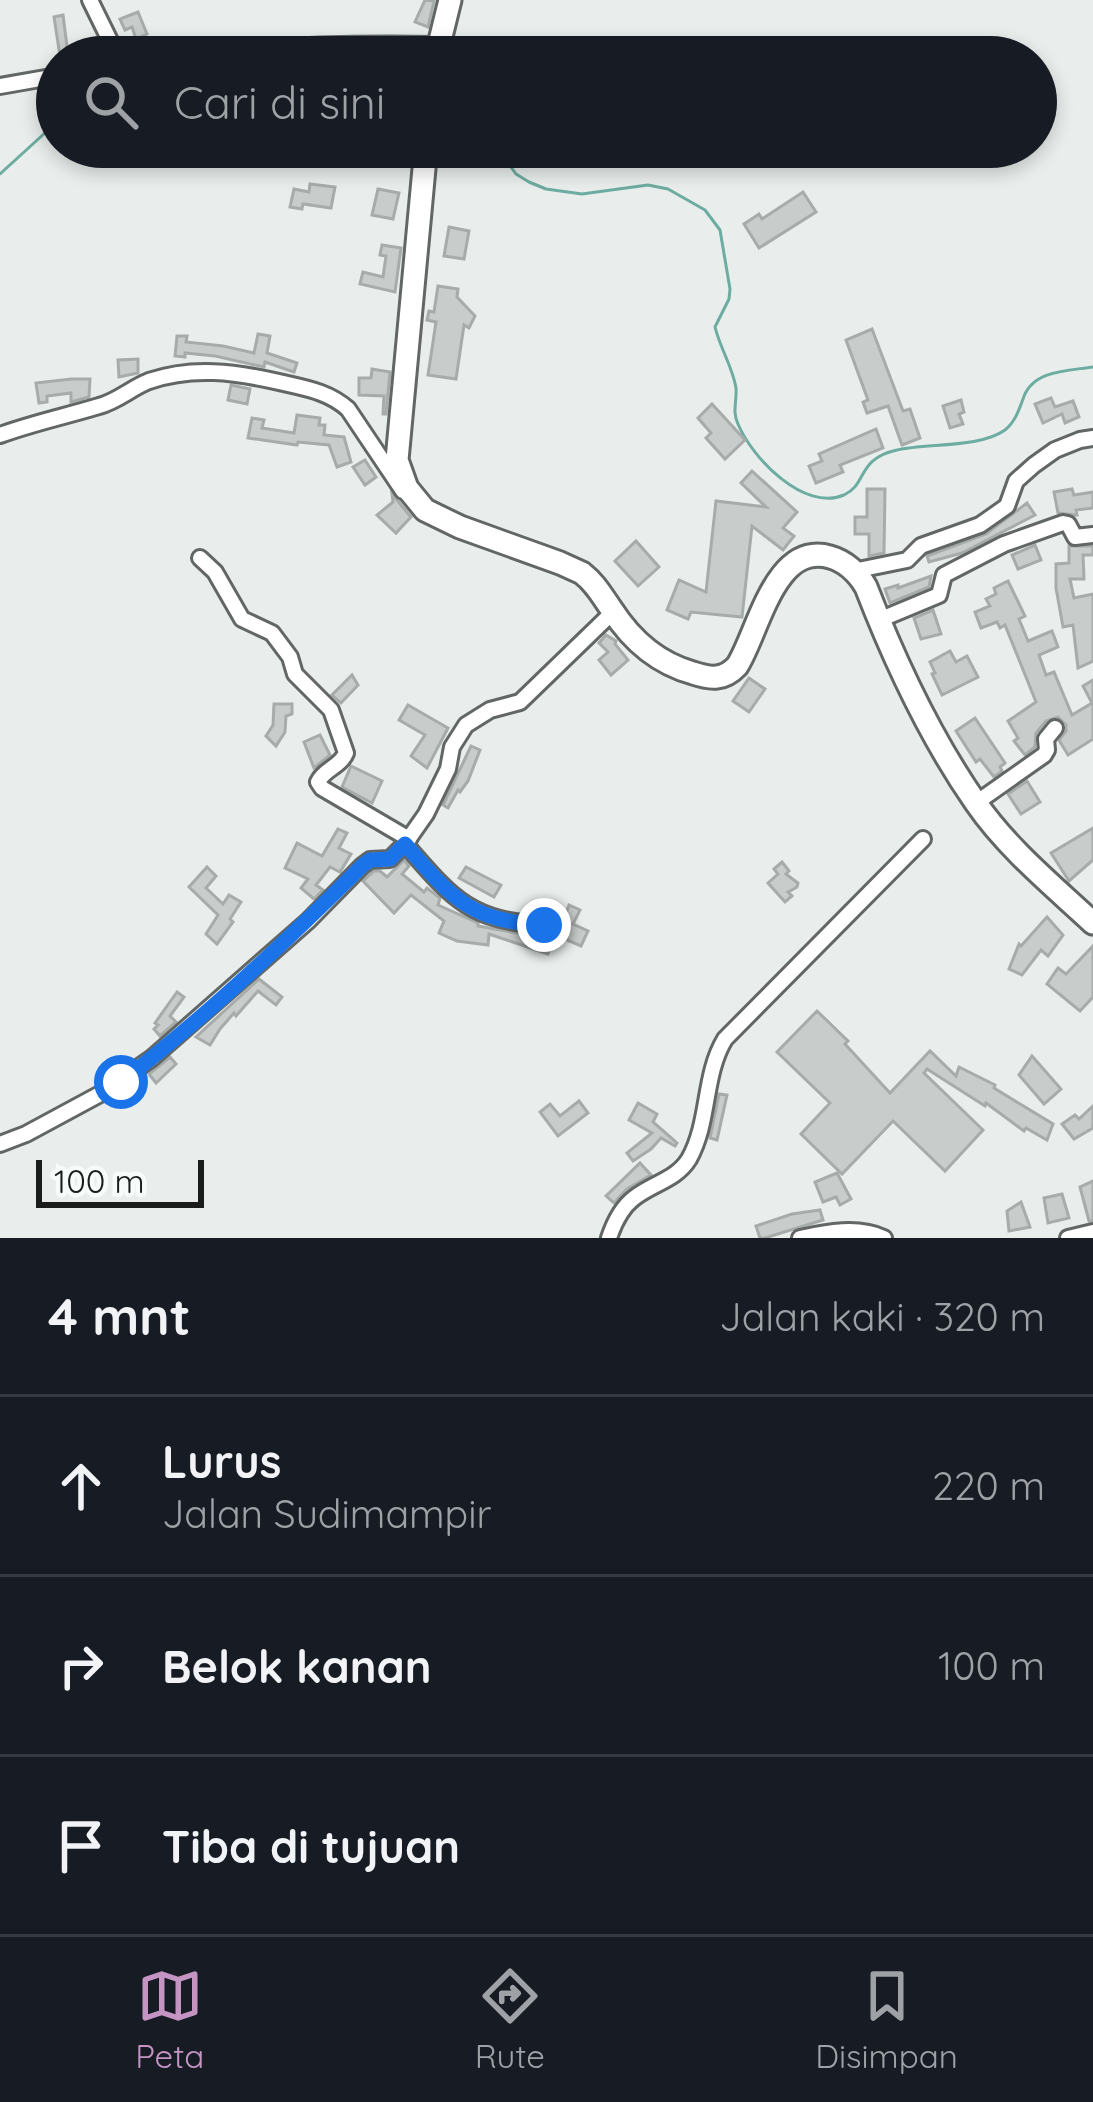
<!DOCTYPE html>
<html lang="id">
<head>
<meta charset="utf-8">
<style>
  :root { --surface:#171b24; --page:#20242c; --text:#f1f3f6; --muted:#9ea1a6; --line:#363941; --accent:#c494c3 }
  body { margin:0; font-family:Quicksand,sans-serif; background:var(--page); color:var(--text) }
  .scale { position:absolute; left:36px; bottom:30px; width:168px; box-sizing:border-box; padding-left:12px; border:6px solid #1b1c1c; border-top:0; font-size:33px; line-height:42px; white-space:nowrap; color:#1b1c1c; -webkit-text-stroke:9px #f7fbfa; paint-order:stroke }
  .stop { position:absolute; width:36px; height:36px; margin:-27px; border:9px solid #1a73e8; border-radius:50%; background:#fff }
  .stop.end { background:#1a73e8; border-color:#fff; box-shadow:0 3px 12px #0008 }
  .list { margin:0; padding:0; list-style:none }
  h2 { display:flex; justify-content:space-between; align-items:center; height:156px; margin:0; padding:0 48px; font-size:51px }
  h2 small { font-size:39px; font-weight:400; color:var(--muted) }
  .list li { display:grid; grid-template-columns:78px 1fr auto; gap:36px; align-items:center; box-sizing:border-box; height:180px; padding:0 48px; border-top:3px solid var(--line) }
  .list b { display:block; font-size:45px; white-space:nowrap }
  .list p { margin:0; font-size:39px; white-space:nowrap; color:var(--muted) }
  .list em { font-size:39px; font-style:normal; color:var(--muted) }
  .icon { flex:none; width:66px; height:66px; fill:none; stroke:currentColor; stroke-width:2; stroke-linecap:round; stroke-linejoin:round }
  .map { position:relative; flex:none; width:1093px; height:1238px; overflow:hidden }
  .search { position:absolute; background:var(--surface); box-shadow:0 6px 18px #0003; left:36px; right:36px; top:36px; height:132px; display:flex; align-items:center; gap:30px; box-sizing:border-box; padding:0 42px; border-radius:66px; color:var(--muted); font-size:45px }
  .sheet { height:696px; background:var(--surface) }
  nav { display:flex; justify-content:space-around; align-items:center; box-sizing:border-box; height:168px; border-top:3px solid var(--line); background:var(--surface); font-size:33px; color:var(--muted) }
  nav a { display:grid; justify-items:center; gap:6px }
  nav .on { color:var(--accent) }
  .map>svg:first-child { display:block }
</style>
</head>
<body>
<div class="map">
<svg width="1093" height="1238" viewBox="0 0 1093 1238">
  <rect width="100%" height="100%" fill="#e9eeed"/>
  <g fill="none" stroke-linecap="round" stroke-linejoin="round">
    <g stroke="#6daca0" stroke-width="3">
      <path d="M480 147 506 160 516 174 529 182 546 189 582 194 648 185 668 189 705 210 720 230 730 289 729 299 715 327C720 348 733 368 736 388 737 401 732 412 738 424 752 458 804 512 844 495 868 484 856 459 897 450 927 443 980 448 1005 430 1015 422 1019 410 1023 399 1032 370 1067 371 1093 367"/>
      <polyline points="0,174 57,122"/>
    </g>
  </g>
  <g fill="#c8cdcc" stroke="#a7acab" stroke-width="3">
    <polygon points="425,0 434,1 428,27 415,22"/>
    <polygon points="138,12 147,34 136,39 132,27 125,30 120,19"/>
    <polygon points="63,15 68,54 60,56 54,17"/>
    <polygon points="310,184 335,187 331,208 303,204 302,209 290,207 294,189 309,192"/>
    <polygon points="378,189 399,193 393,219 372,215"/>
    <polygon points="803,192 816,212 759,248 744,224 759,214 762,219"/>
    <polygon points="449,227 469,231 464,259 444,256"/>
    <polygon points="382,245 401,248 395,292 360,284 363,272 383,277 386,256 380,255"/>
    <polygon points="438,286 458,289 457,297 475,316 469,328 464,325 456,379 428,375 436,322 427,320 429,311 434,312"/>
    <polygon points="872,329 903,411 910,409 920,438 902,445 888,406 867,413 863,402 868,400 846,340"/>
    <polygon points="258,334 270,336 267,353 297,363 294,372 265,362 264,367 215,356 185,353 185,357 175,356 177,336 187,336 186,342 223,346 254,353"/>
    <polygon points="138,359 138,373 119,377 118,360"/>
    <polygon points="372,369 390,372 386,414 383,414 384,396 359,395 359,378 371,378"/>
    <polygon points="71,379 90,379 89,397 71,402 71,393 47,396 47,402 39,403 36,383"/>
    <polygon points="231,385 250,389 247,404 228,400"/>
    <polygon points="1051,398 1055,407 1073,401 1079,417 1065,423 1062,414 1043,423 1035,404"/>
    <polygon points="961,400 964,412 959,414 963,424 950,428 943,406"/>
    <polygon points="712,404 745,440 725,459 706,438 711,433 698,418"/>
    <polygon points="297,415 320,418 319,425 325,425 324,435 344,437 351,462 337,467 329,445 298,442 297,445 248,438 252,418 264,420 262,428 294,433"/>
    <polygon points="876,429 883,448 840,465 843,472 816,483 809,466 822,461 819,454"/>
    <polygon points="365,460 376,477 365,485 353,467"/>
    <polygon points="752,471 797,512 783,528 794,536 783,550 752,526 742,617 691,612 688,619 667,610 679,580 706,592 716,501 766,507 741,483"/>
    <polygon points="867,489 885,489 884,553 869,556 869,534 855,534 855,517 867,517"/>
    <polygon points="1072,489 1074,495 1093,492 1093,508 1076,510 1077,515 1075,515 1058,513 1054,492"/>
    <polygon points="392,494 411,517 396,533 377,515 393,502"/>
    <polygon points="1027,503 1035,515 962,553 929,562 927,556 986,534"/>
    <polygon points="636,541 659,567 638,586 615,561"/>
    <polygon points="1035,545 1041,560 1018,569 1012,555"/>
    <polygon points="1069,546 1093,546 1093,555 1083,555 1084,579 1070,579 1074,598 1093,594 1093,661 1078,668 1073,625 1063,627 1056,588 1056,564 1069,563"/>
    <polygon points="931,576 929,587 890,603 885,589 898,585 898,588"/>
    <polygon points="1008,581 1025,616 1019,619 1028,641 1052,631 1058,647 1039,655 1046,675 1054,672 1072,715 1092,703 1083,686 1093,680 1093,739 1068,755 1059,740 1066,731 1066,725 1058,717 1046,721 1036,733 1035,747 1025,755 1014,741 1018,738 1008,721 1036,702 1005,625 1000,628 997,622 981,628 975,612 990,606 986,599 996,594 994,588"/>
    <polygon points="933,610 941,634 921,639 914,618"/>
    <polygon points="606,635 616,641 615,644 628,660 611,675 599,660 608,652 599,643"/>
    <polygon points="950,651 956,662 967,656 978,677 942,695 932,674 935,673 930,662"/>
    <polygon points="352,675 358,685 341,703 332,695"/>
    <polygon points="749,678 765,689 749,712 733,701"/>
    <polygon points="274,704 292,704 292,714 286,716 285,732 276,746 266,736 273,725"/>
    <polygon points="408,705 448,728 427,768 411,756 425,735 399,720"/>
    <polygon points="975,718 1005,763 1000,767 1002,771 994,777 980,759 976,762 956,731"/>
    <polygon points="320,735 330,755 314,768 304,742"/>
    <polygon points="471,746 480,750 468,781 460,792 458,790 448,808 443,805"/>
    <polygon points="351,766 382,781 372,803 342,787"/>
    <polygon points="1027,781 1040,802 1021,814 1008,794"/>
    <polygon points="1093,828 1093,860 1069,881 1051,853"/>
    <polygon points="338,829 347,833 339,848 351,854 340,872 330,867 316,885 323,890 314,899 301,888 308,879 285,868 297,843 322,856"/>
    <polygon points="404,860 409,866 402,874 424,892 427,888 440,898 438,905 478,923 478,926 539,937 556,933 548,954 489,934 488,945 457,941 439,933 444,921 411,895 394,913 363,881 374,871 380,871 387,877"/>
    <polygon points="782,862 789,871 786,874 798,883 797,887 788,892 792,896 785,902 768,883 778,874 774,869"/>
    <polygon points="207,867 216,876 206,888 223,904 229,895 241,902 230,919 233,922 217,944 206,934 218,915 189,887"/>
    <polygon points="466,867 501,885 494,897 459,878"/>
    <polygon points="569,905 580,910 573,924 588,931 581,946 558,936"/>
    <polygon points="1047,917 1063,935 1048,956 1041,950 1022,975 1009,969 1019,944 1021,946"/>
    <polygon points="1093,946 1093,997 1080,1011 1047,984 1058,968 1066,974"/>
    <polygon points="259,979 282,997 276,1005 258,991 236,1016 234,1013 220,1029 210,1045 196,1037"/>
    <polygon points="177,992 184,997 170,1016 176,1022 160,1036 154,1029 158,1025 155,1023"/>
    <polygon points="817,1011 848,1041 845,1044 890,1093 930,1051 956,1076 959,1067 995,1085 994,1088 1053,1124 1047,1140 1026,1128 1024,1131 986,1103 985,1106 927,1069 924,1073 983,1130 945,1171 893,1121 842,1174 801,1134 830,1103 777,1052"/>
    <polygon points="1032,1056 1061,1089 1044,1104 1019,1075"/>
    <polygon points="170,1057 176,1064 156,1083 149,1074"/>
    <polygon points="719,1094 727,1095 717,1140 710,1138"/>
    <polygon points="579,1101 588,1113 558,1136 540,1112 550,1104 560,1116"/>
    <polygon points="638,1103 657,1114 653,1122 677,1143 675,1146 661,1138 651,1149 633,1161 627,1153 652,1133 629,1120"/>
    <polygon points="1093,1106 1093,1128 1074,1139 1062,1124 1075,1115 1079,1119"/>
    <polygon points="640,1163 651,1175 627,1189 614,1203 606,1196"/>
    <polygon points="837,1173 851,1199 840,1205 836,1197 823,1202 815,1182"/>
    <polygon points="1093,1181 1093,1221 1089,1221 1080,1187"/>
    <polygon points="1062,1194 1069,1218 1048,1223 1044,1198"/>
    <polygon points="1021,1202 1030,1227 1009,1231 1007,1211"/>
    <polygon points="820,1210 823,1220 765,1238 760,1238 756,1226 792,1214"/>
  </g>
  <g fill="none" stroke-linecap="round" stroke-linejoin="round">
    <defs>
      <g id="minor">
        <polyline points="90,0 118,57"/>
        <path d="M167 57C257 46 347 43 438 45"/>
        <polyline points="0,86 57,76"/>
        <path d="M0 435C33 423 66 416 99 406 118 401 131 388 149 381 193 366 235 372 279 382 304 388 328 391 348 409L403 491"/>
        <path d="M200 558 215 572 242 619 272 633 290 657 295 674 331 710 346 753C340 767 324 769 318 782L322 788 409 839"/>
        <polyline points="853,571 907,560 921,546 980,525 1007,506 1016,481 1034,465 1055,450 1080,440 1093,438"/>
        <polyline points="879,620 939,595 944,575 1004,544 1063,523 1068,524 1075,537 1093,535"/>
        <polyline points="976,803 1044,755 1047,750 1046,739 1055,728"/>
        <path d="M405 844C452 898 469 921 544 925"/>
        <polyline points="0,1144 26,1134 102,1093 152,1058 308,921 362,866 370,860 390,859 405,844 426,814 448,769 452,747 466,725 490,710 520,702 613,612"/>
        <path d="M609 1238C614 1223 621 1208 634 1198 653 1183 676 1180 689 1159 710 1122 703 1075 725 1039L923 839"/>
        <path d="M800 1238C827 1232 858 1226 884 1238"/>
        <polyline points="1068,1238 1093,1232"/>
      </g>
      <g id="highway">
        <polyline points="436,57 450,0"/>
        <path d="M426 147 397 460 407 488 425 510 460 527 560 563 582 573C596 584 602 596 612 610 632 641 657 663 693 673 711 679 724 680 737 666 758 634 774 541 830 557 845 561 858 573 866 587 895 662 930 737 976 803 1007 848 1052 885 1093 923"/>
      </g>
    </defs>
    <use href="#minor" stroke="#626665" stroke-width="20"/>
    <use href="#highway" stroke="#626665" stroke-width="27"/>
    <use href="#minor" stroke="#fff" stroke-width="14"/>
    <use href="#highway" stroke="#fff" stroke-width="21"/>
  </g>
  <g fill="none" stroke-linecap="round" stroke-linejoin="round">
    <path stroke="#1a73e8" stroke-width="15" d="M121 1082C207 1016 286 942 362 866L370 860 390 859 405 844C452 898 469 921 544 925"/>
  </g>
</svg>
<div class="scale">100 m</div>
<div class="stop" style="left:121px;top:1082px"></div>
<div class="stop end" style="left:544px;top:925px"></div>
<div class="search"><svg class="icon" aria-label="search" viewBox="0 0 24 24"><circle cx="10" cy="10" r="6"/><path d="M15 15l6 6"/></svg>Cari di sini</div>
</div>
<section class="sheet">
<h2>4 mnt<small>Jalan kaki · 320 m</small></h2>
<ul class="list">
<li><svg class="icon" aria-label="ahead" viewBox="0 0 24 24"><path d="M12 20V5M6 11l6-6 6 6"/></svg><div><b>Lurus</b><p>Jalan Sudimampir</p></div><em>220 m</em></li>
<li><svg class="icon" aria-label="right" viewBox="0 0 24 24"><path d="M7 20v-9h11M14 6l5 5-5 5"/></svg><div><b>Belok kanan</b></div><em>100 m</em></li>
<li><svg class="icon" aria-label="arrive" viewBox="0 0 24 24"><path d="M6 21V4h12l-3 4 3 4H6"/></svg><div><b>Tiba di tujuan</b></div></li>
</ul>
</section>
<nav>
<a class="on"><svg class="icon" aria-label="map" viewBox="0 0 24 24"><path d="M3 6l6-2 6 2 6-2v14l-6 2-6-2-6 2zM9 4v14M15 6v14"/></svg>Peta</a>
<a><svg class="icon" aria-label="directions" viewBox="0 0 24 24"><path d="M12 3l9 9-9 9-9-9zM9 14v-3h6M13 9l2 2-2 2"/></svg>Rute</a>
<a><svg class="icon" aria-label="saved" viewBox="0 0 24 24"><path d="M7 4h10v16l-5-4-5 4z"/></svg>Disimpan</a>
</nav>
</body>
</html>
